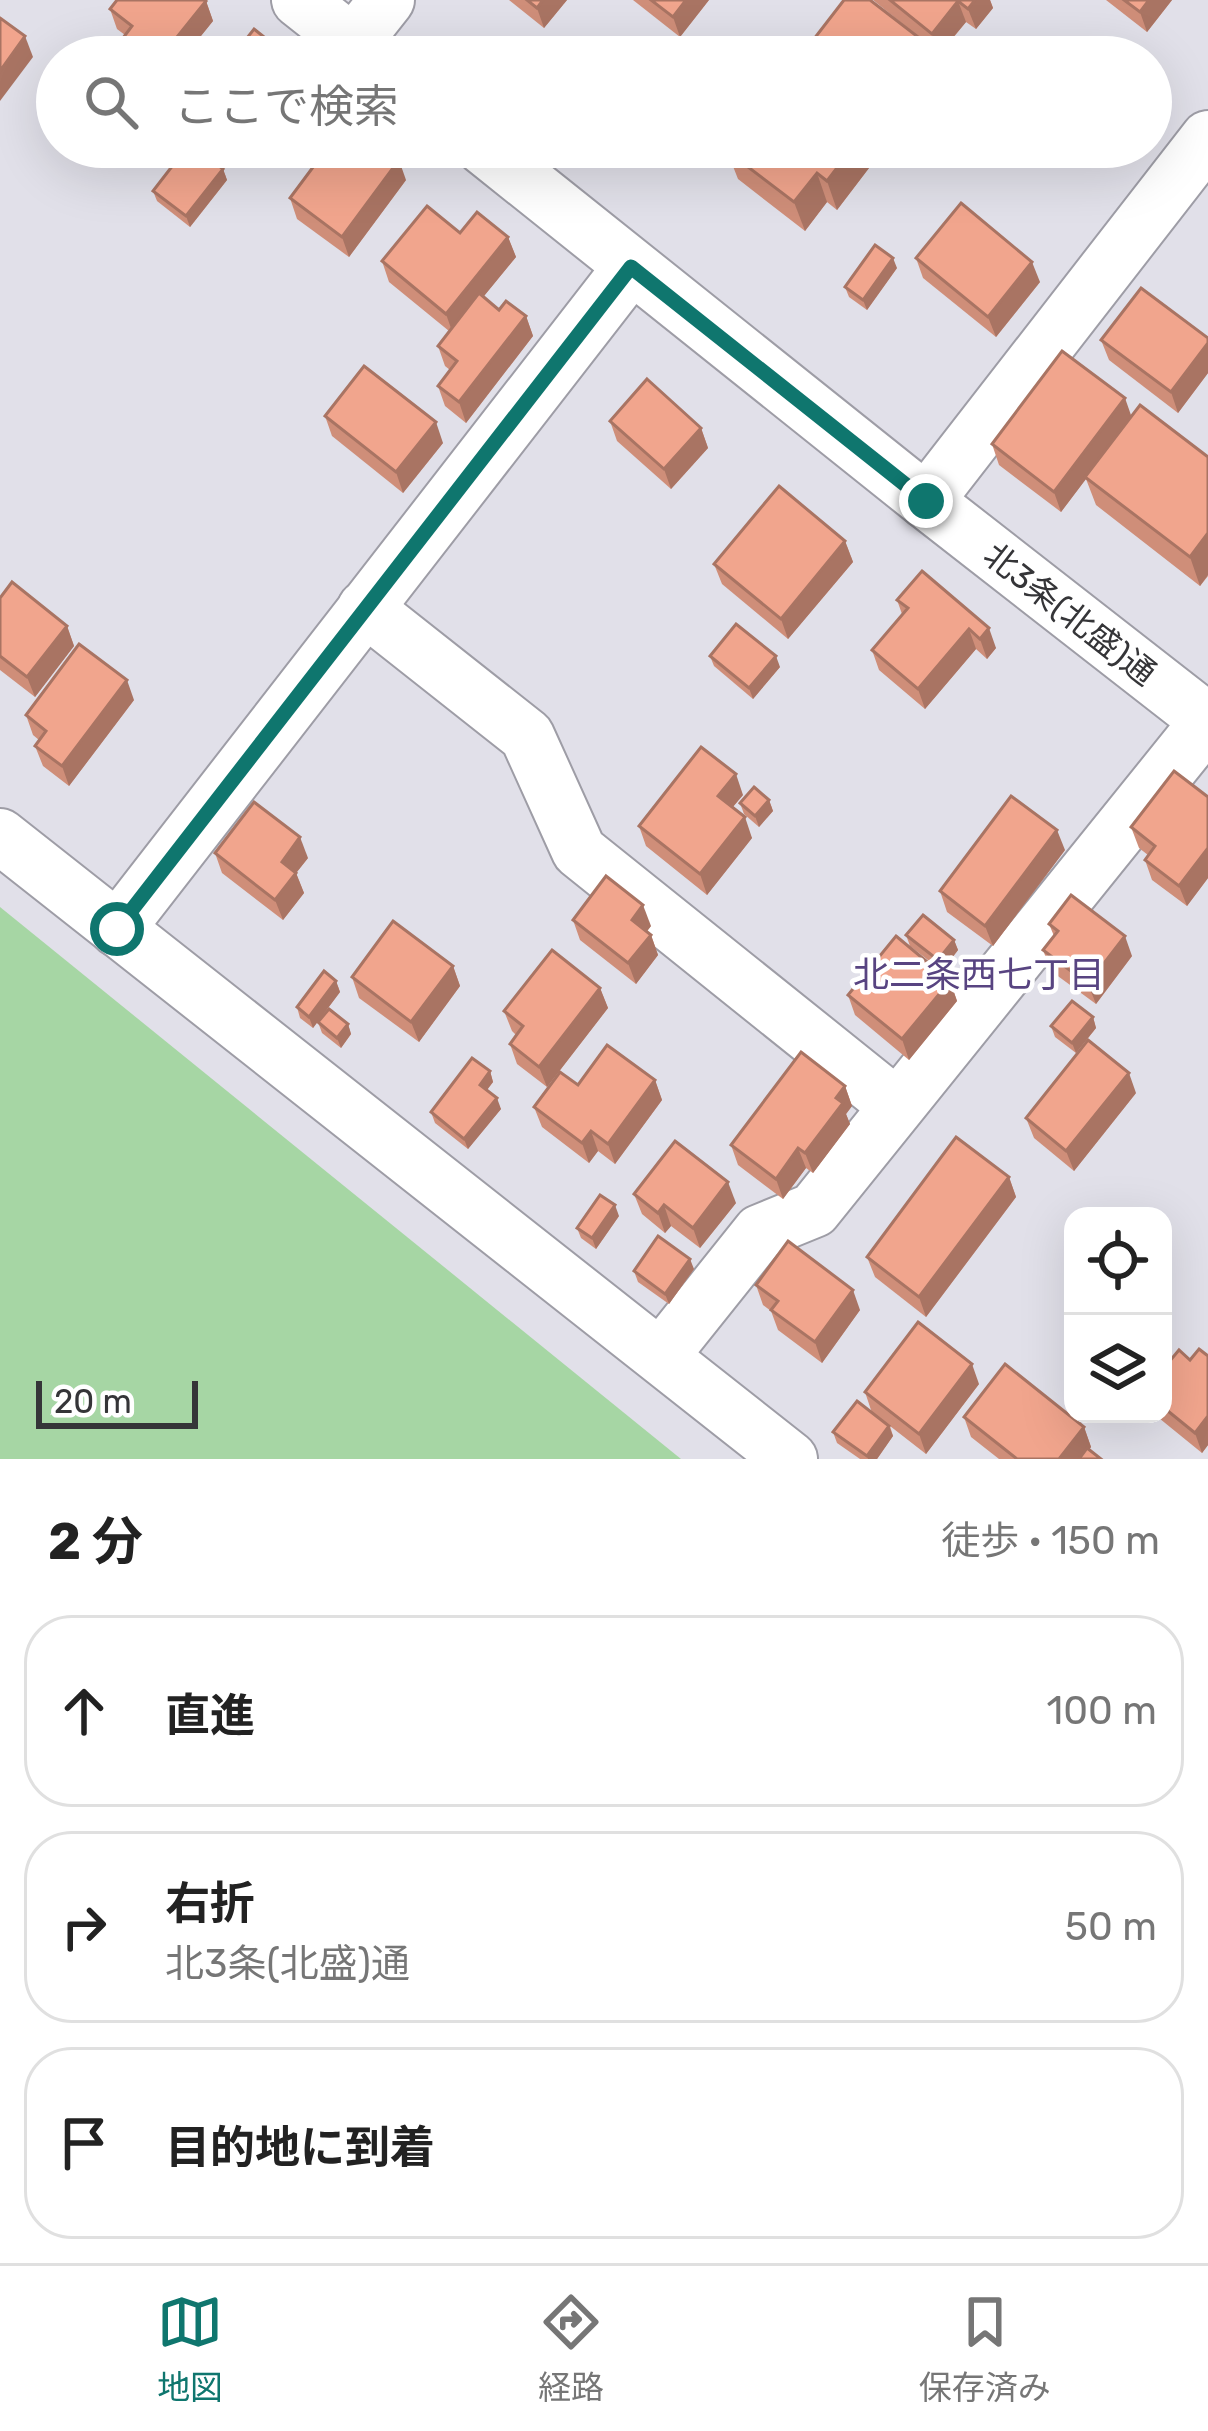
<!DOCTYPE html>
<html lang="ja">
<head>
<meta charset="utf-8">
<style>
  :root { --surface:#fff; --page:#f2f2f2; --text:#222; --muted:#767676; --line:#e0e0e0; --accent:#0f766e }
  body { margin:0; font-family:Rubik,"Noto Sans JP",sans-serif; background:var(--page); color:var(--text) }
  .controls { position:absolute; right:36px; bottom:36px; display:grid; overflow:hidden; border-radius:24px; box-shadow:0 12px 48px #0002 }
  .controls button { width:108px; height:108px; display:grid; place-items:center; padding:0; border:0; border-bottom:3px solid var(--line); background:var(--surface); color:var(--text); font:60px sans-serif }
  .scale { position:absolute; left:36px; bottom:30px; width:162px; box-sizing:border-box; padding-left:12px; border:6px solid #353538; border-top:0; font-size:33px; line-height:42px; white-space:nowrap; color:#353538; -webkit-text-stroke:9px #fff; paint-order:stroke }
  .stop { position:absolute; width:36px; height:36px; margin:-27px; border:9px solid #0f766e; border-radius:50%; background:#fff }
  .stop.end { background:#0f766e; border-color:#fff; box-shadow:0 3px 12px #0008 }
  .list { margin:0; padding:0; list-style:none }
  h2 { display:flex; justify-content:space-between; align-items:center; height:156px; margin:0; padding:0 48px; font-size:51px }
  h2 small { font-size:39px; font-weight:400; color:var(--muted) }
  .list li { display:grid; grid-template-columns:78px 1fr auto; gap:36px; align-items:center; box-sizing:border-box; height:192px; margin:0 24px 24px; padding:0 24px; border:3px solid var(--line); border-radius:48px }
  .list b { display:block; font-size:45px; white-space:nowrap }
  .list p { margin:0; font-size:39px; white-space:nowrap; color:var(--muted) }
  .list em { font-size:39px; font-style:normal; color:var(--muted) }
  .icon { flex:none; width:66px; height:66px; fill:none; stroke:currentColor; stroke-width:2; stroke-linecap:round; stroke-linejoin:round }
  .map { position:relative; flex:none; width:1208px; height:1459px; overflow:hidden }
  .search { position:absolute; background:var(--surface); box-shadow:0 12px 48px #0002; left:36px; right:36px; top:36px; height:132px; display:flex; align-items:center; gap:30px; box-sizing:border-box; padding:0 42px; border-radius:66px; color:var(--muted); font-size:45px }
  .sheet { height:804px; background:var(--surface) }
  nav { display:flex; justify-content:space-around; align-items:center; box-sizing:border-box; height:168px; border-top:3px solid var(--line); background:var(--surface); font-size:33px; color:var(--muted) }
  nav a { display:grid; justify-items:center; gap:6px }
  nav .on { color:var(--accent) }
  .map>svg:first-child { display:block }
</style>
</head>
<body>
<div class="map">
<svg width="1208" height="1459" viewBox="0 0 1208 1459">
  <rect width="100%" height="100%" fill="#e1e0e9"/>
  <polygon fill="#a6d6a4" points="0,907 681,1459 0,1459"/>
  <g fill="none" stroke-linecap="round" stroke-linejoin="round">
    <defs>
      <g id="minor">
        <polyline points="299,0 371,57"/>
        <polyline points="353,43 387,0"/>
        <polyline points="483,147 926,501 1208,721"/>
        <polyline points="926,501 1208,138"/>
        <polyline points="365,608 527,736 579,851 897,1106"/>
        <polyline points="0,836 790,1459"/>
        <polyline points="117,929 631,267"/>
        <polyline points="661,1356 760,1232 814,1210 1208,721"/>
      </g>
    </defs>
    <use href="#minor" stroke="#9e9da6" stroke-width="58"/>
    <use href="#minor" stroke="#fff" stroke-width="54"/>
  </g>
  <g fill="#cf8e79">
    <polygon points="509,0 567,0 544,28"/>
    <polygon points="633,0 709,0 680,37"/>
    <polygon points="873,0 990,0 993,8 976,29 966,22 940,54"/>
    <polygon points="1106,0 1172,0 1147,32"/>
    <polygon points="206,1 213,21 184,57 120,57 117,46 125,35 117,29 110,9"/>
    <polygon points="885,147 837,210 827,202 805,231 738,179 727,151"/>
    <polygon points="223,169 227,180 190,227 157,201 153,191"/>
    <polygon points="406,180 349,257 297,219 290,198"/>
    <polygon points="460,233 508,237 516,257 483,297 499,310 526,316 533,336 466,423 445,406 438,386 450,370 445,366 438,346 449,331 389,282 382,261"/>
    <polygon points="916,258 1040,282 996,337 923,278"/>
    <polygon points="897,268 867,310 849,297 845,287"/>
    <polygon points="1208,338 1208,373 1178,413 1109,360 1101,340"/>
    <polygon points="325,416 443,443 403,493 332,436"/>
    <polygon points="1131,417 1208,576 1200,586 1096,505 1086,479 1061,512 999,465 992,444"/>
    <polygon points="610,421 701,428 708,448 671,489 617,441"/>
    <polygon points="845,541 853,562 788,639 722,584 714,564"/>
    <polygon points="922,571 996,648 987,659 976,649 925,709 879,670 872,650 902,614 897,600"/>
    <polygon points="0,598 67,626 74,646 35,697 0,670"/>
    <polygon points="710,656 780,667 753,699 714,666"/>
    <polygon points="134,700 69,786 43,766 35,746 39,740 33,735 26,715"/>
    <polygon points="743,795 732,808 752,838 707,895 646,846 639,826"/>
    <polygon points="1208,797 1208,878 1187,906 1152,880 1145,860 1148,855 1139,848 1131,827"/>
    <polygon points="769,800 773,811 759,827 744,814 740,803"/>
    <polygon points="1065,850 993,946 947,912 940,891"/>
    <polygon points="215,853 308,858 296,873 304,893 283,920 222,873"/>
    <polygon points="573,920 651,926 646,931 651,935 658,955 636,984 580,940"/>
    <polygon points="1049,924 1132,956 1096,1004 1051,971 1043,950 1054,936"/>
    <polygon points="906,935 954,940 958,950 942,971 910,946"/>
    <polygon points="453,966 460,986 419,1042 359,998 352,977"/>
    <polygon points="336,981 340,992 313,1028 300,1018 297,1007"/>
    <polygon points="950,981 957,1001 909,1060 855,1015 848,995"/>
    <polygon points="600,988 608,1008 547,1087 517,1064 510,1044 516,1035 512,1031 504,1011"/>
    <polygon points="1093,1017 1096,1028 1076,1053 1055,1037 1051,1026"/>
    <polygon points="318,1022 348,1024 351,1034 341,1048 322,1033"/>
    <polygon points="490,1071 493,1082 487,1090 501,1109 468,1149 435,1123 431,1112"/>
    <polygon points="655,1080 662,1100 615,1164 598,1151 589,1163 542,1127 534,1107 578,1085"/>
    <polygon points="845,1086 852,1106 846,1114 850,1124 813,1173 806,1168 783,1199 738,1165 731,1145"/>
    <polygon points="1136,1093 1074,1171 1034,1138 1026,1118"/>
    <polygon points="1009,1177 1016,1197 926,1317 875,1277 867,1257"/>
    <polygon points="634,1194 736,1203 700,1248 671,1226 665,1233 642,1214"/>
    <polygon points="619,1216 596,1249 581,1238 577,1228"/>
    <polygon points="694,1269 669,1304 638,1282 634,1271"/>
    <polygon points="756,1285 860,1310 822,1363 778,1330 771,1311 763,1305"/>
    <polygon points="1208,1356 1208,1445 1202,1453 1154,1414 1163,1414 1163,1357 1169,1362"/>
    <polygon points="979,1384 926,1454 890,1426 893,1436 877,1459 860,1459 837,1443 833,1432 872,1413 865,1392"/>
    <polygon points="964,1417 1084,1427 1091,1447 1089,1450 1101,1459 999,1459 971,1437"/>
  </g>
  <g fill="#a97463">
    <polygon points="543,0 567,0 544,28 537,8"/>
    <polygon points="686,0 709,0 680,37 673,17"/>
    <polygon points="975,0 990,0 993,8 976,29 968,9"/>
    <polygon points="1149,0 1172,0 1147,32 1140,12"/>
    <polygon points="206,1 213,21 184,57 161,57"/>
    <polygon points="958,1 966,22 939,54 932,34"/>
    <polygon points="25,36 33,57 0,101 0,71"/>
    <polygon points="235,147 246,147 239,157"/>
    <polygon points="853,147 885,147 837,210 827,181"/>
    <polygon points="399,160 406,180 349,257 342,237"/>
    <polygon points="223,169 227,180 190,227 186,216"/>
    <polygon points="817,173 827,202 805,231 794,202"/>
    <polygon points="508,237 516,257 453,334 446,314"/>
    <polygon points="893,258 897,268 867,310 863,300"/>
    <polygon points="1032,262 1040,282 996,337 988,317"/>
    <polygon points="526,316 533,336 466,423 459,402"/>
    <polygon points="1208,343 1208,373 1178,413 1171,392"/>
    <polygon points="1125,398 1132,418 1061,512 1054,492"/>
    <polygon points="436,422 443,443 403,493 396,472"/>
    <polygon points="701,428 708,448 671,489 664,469"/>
    <polygon points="1208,533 1208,575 1200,586 1190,557"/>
    <polygon points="845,541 853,562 788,639 781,619"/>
    <polygon points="67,626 74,646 35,697 27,677"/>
    <polygon points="989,628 996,648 987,659 980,639"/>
    <polygon points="969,629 976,649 925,709 918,689"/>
    <polygon points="776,656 780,667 753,699 749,688"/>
    <polygon points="127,680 134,700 69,786 62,766"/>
    <polygon points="736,774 743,795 725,816 718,796"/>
    <polygon points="769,800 773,811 759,827 755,816"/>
    <polygon points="745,817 752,838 707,895 700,874"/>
    <polygon points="1057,830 1065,850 993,946 985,926"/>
    <polygon points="300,837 308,858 289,882 282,862"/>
    <polygon points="1208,848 1208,878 1187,906 1179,886"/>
    <polygon points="296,873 304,893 283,920 275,900"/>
    <polygon points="643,905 651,926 640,941 632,920"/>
    <polygon points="651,935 658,955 636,984 628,963"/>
    <polygon points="1125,936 1132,956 1096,1004 1088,984"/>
    <polygon points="954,940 958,950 942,971 938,960"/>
    <polygon points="453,966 460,986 419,1042 411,1022"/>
    <polygon points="336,981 340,992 313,1028 309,1017"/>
    <polygon points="950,981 957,1001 909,1060 902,1039"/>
    <polygon points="600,988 608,1008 547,1087 539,1067"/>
    <polygon points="1093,1017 1096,1028 1076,1053 1072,1043"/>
    <polygon points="348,1024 351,1034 341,1048 337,1038"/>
    <polygon points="490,1071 493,1082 483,1095 480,1085"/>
    <polygon points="1129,1073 1136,1093 1074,1171 1066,1151"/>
    <polygon points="655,1080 662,1100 615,1164 608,1144"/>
    <polygon points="845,1086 852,1106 846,1114 850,1124 813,1173 805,1153 836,1098"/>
    <polygon points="497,1098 501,1109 468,1149 464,1139"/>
    <polygon points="591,1131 598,1151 589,1163 582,1143"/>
    <polygon points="798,1148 806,1168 783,1199 776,1179"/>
    <polygon points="1009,1177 1016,1197 926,1317 919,1297"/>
    <polygon points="728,1182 736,1203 700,1248 693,1228"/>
    <polygon points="615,1205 619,1216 596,1249 592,1238"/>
    <polygon points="664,1205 671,1226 665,1233 658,1213"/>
    <polygon points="690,1259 694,1269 669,1304 665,1294"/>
    <polygon points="853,1290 860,1310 822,1363 815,1342"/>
    <polygon points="972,1364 979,1384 926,1454 919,1434"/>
    <polygon points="1208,1416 1208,1445 1202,1453 1195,1433"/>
    <polygon points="889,1426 893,1436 877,1459 868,1459 867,1456"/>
    <polygon points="1084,1427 1091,1447 1082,1459 1059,1459"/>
  </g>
  <g fill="#f1a58d" stroke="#a97463" stroke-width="3">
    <polygon points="117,0 205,0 206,1 161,57 130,57 117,46 132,26 110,9"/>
    <polygon points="527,0 543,0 537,8"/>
    <polygon points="651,0 686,0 673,17"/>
    <polygon points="844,0 870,0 944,57 800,57"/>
    <polygon points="890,0 975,0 968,9 958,1 932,34"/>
    <polygon points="1124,0 1149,0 1140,12"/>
    <polygon points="0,18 25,36 0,71"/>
    <polygon points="254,29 289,57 232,57"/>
    <polygon points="187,147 195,147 223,169 186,216 153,191"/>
    <polygon points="328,147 381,147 399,160 342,237 290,198"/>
    <polygon points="730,147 853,147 827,181 817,173 794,202 727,151"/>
    <polygon points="961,203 1032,262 988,317 916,258"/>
    <polygon points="427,206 460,233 477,212 508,237 446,314 382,261"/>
    <polygon points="875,245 893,258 863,300 845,287"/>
    <polygon points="1141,288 1208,338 1208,343 1171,392 1101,340"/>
    <polygon points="479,293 499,310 506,301 526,316 459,402 438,386 457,361 438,346"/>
    <polygon points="1062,351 1125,398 1054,492 992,444"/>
    <polygon points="364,366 436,422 396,472 325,416"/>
    <polygon points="647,379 701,428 664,469 610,421"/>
    <polygon points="1140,405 1208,457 1208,533 1190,557 1085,477"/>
    <polygon points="779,486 845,541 781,619 714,564"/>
    <polygon points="922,571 989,628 980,639 969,629 918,689 872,650 908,608 897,600"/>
    <polygon points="12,582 67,626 27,677 0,656 0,598"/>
    <polygon points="736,624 776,656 749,688 710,656"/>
    <polygon points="79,644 127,680 62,766 35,746 46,731 26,715"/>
    <polygon points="701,747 736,774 718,796 745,817 700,874 639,826"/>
    <polygon points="1174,771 1208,797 1208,848 1179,886 1145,860 1155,846 1131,827"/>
    <polygon points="754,787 769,800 755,816 740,803"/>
    <polygon points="1011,796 1057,830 985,926 940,891"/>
    <polygon points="254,802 300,837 282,862 296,873 275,900 215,853"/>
    <polygon points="606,876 643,905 632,920 651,935 628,963 573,920"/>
    <polygon points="1071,895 1125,936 1088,984 1043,950 1058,931 1049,924"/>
    <polygon points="923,915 954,940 938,960 906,935"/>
    <polygon points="393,921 453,966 411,1022 352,977"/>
    <polygon points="896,936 950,981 902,1039 848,995"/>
    <polygon points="552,950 600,988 539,1067 510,1044 523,1026 504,1011"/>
    <polygon points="324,971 336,981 309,1017 297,1007"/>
    <polygon points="1072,1001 1093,1017 1072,1043 1051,1026"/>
    <polygon points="329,1009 348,1024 337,1038 318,1022"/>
    <polygon points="1088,1040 1129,1073 1066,1151 1026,1118"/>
    <polygon points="607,1045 655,1080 608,1144 591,1131 582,1143 534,1107 560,1072 578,1085"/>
    <polygon points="801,1052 845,1086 836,1098 843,1103 805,1153 798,1148 776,1179 731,1145"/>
    <polygon points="472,1058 490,1071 480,1085 497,1098 464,1139 431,1112"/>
    <polygon points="956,1137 1009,1177 919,1297 867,1257"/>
    <polygon points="675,1141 728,1182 693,1228 664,1205 658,1213 634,1194"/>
    <polygon points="600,1195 615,1205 592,1238 577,1228"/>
    <polygon points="658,1236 690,1259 665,1294 634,1271"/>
    <polygon points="788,1241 853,1290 815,1342 771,1310 778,1301 756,1285"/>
    <polygon points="918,1322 972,1364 919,1434 865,1392"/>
    <polygon points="1199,1349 1208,1356 1208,1416 1195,1433 1163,1407 1163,1357 1169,1362 1179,1350 1190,1360"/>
    <polygon points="1005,1364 1084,1427 1059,1459 1017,1459 964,1417"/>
    <polygon points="857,1401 889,1426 867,1456 833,1432"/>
    <polygon points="1087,1448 1101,1459 1079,1459"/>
  </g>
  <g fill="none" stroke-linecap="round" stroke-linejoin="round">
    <polyline stroke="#0f766e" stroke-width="15" points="117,929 631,267 926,501"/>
  </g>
  <g text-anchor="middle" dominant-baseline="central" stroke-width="9" stroke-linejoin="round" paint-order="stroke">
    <g font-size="33" fill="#353538" stroke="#fff">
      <text transform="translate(1070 614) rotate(38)">北3条(北盛)通</text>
    </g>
    <g font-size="36" fill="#584481" stroke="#fff">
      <text x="979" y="974">北二条西七丁目</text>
    </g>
  </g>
</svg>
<div class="controls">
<button><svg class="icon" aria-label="locate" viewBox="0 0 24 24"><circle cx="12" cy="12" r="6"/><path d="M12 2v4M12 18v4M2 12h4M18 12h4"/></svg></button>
<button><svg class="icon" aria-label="layers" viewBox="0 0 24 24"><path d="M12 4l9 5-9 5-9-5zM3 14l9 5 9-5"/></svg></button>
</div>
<div class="scale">20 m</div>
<div class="stop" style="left:117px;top:929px"></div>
<div class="stop end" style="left:926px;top:501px"></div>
<div class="search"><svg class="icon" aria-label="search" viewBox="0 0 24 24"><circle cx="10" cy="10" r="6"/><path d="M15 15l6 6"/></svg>ここで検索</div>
</div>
<section class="sheet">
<h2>2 分<small>徒歩 · 150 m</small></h2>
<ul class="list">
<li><svg class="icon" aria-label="ahead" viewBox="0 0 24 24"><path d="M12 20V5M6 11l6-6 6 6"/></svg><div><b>直進</b></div><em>100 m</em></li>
<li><svg class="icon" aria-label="right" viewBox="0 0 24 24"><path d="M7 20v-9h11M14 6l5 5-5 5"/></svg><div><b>右折</b><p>北3条(北盛)通</p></div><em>50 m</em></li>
<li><svg class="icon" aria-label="arrive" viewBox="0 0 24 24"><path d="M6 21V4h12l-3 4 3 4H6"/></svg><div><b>目的地に到着</b></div></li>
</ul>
</section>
<nav>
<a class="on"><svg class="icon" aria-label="map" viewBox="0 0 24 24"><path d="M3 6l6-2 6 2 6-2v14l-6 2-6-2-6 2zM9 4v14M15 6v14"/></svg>地図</a>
<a><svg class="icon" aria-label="directions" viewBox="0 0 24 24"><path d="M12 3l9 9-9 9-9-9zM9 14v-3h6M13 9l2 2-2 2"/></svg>経路</a>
<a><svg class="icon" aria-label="saved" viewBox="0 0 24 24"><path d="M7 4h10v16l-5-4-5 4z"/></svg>保存済み</a>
</nav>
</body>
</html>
